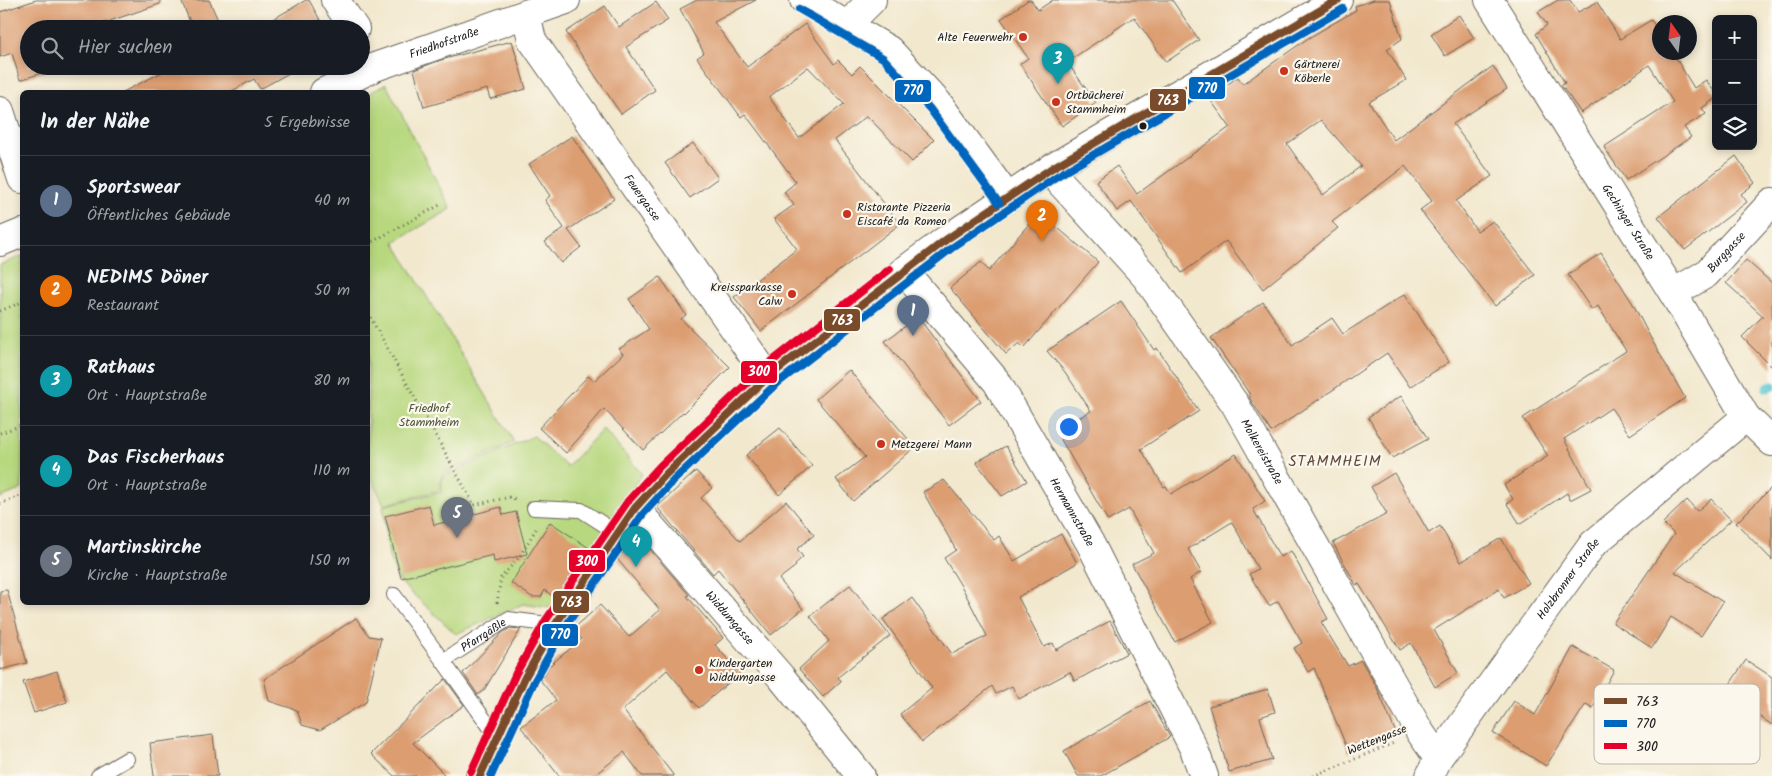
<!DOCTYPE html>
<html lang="de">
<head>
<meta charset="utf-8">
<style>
  :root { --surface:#171b24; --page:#242831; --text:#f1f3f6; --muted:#9ea1a6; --line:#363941; --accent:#c8321e }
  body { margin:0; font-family:Kalam,sans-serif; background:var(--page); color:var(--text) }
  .controls { position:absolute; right:15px; top:15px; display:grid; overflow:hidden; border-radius:8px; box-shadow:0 2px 8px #0003 }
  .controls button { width:45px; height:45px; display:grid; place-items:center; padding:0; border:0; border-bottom:1px solid var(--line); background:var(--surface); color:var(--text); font:25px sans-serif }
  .compass { position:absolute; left:1652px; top:15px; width:45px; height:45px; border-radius:50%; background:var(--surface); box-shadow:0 2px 8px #0003; rotate:346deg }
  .you { position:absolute; left:1068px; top:426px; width:18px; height:18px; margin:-12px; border:4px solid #fff; border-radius:50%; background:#1a73e8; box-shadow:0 0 0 8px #1a73e833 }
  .badge { display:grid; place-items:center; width:32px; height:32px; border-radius:50%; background:var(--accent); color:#fff; font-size:16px; font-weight:700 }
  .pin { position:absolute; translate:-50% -41px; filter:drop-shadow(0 1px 2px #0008) }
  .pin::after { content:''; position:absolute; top:26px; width:18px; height:15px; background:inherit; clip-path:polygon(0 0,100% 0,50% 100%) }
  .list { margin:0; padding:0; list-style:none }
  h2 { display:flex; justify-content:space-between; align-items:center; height:65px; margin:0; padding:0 20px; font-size:21px }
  h2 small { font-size:16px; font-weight:400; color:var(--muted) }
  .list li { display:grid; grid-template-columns:32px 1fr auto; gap:15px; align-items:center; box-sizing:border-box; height:90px; padding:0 20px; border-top:1px solid var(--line) }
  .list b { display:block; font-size:19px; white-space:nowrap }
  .list p { margin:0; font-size:16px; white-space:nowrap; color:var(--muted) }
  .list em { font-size:16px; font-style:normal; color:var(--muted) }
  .icon { flex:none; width:28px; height:28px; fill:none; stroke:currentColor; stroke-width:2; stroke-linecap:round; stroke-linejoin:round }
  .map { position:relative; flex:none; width:1772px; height:776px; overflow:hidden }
  .search { position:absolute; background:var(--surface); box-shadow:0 2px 8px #0003; left:20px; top:20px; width:350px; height:55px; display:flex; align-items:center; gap:12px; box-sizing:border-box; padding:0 18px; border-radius:28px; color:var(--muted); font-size:19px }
  .panel { position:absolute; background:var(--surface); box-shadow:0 2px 8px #0003; left:20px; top:90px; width:350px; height:515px; border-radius:8px }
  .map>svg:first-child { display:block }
</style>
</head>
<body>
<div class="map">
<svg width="1772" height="776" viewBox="0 0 1772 776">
  <rect width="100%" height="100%" fill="#fbf7ec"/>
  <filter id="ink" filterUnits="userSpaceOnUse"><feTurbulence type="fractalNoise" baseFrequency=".02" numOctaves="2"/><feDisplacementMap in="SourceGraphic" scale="10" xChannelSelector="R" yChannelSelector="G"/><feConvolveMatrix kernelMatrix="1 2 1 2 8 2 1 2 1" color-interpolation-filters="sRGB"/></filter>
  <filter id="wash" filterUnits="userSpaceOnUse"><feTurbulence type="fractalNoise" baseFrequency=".0096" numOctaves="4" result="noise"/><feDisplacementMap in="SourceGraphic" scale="20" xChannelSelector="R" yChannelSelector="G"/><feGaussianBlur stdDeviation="1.12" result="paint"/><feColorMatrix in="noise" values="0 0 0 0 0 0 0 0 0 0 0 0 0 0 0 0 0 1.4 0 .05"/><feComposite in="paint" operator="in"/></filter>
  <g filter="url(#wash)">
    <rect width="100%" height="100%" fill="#f2e8ce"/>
    <g fill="#b8d87f" stroke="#6a7a4e">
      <polygon points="386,84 451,209 394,242 514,442 442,474 440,490 384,505 368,470 368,94"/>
      <polygon points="22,256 22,489 0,498 0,265"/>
      <polygon points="603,429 642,474 550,608 523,604 456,634 400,582 389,557 383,506 441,492 443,476 534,436 567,467"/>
    </g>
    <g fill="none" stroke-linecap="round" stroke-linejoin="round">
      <polyline stroke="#5bc7d5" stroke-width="9" points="1767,388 1772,386"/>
    </g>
    <g id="blocks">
      <g fill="#dc9d71" fill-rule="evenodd">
        <polygon points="36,0 160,0 160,4 86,29 29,29 29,66 43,66 45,72 20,80 12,53 0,57 0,12"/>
        <polygon points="181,0 209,0 222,29 193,29"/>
        <polygon points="306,0 309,0 325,29 256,29"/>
        <path d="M697 0H756L714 22 747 67 805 24 834 64 838 60 852 74 860 66 934 140 912 162 867 116 835 140 900 224 761 331 734 297 797 249 774 219 794 205 784 192 796 182 745 114 741 117 697 58 704 53 680 9ZM808 67 844 104 799 138 769 97Z"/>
        <polygon points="1028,0 1031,0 1038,10 1053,0 1172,0 1199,40 1166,62 1134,17 1067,62 1096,103 1062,126 1020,64 1028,58 1001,19"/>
        <path d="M1374 0H1390L1402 39 1387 49 1406 80 1369 102 1394 140 1493 66 1507 89 1453 124 1492 176 1456 201 1477 231 1493 221 1535 275 1495 306 1420 210 1432 201 1405 166 1332 222 1338 228 1263 289 1226 241 1182 273 1131 201 1117 211 1096 181 1117 166 1137 194 1230 127 1209 98 1238 77 1243 84 1307 39 1356 10 1355 6ZM1321 120 1361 166 1323 195 1287 144Z"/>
        <polygon points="1558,0 1570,0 1578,12 1597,2 1620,39 1651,20 1660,33 1660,52 1672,52 1694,88 1706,80 1716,94 1716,98 1702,108 1706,114 1684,127 1691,137 1626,180 1604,147 1673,102 1649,65 1581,113 1561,85 1565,83 1536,34 1547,25 1538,12"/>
        <polygon points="656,2 668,20 626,47 655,90 621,114 566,32 605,6 619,27"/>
        <polygon points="1459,15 1474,38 1445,56 1431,34"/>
        <polygon points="512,41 526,89 490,99 487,89 424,107 414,70 441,60"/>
        <polygon points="174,66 286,66 289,73 260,89 254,79 230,92 123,92"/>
        <polygon points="572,136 614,199 568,230 581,247 561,263 545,242 564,228 545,200 550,196 529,164"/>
        <polygon points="693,143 718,178 690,198 665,163"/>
        <polygon points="1736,156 1755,183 1741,194 1747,202 1685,250 1658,217"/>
        <polygon points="1039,212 1098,262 1024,348 1019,343 1006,354 950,288 981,262 989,271"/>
        <polygon points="1601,253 1633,304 1650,337 1685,398 1630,435 1611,408 1564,439 1591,489 1570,500 1567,493 1520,524 1507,504 1513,499 1504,485 1548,456 1523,418 1626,351 1598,306 1592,310 1568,275"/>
        <polygon points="1746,260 1772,283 1772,367 1742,337 1763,316 1726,283"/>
        <polygon points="660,277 686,315 681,319 730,367 684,413 683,412 643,450 604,409 566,453 539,428 588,376 594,381 623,354 619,349 649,329 629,299"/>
        <polygon points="1405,294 1449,362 1410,387 1387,353 1271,432 1249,397 1251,396 1211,338 1263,302 1292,345 1332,318 1343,334"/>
        <polygon points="1121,301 1154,350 1157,348 1199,411 1141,449 1164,487 1166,486 1171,494 1236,454 1265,501 1253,509 1280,557 1291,551 1328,619 1321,622 1348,666 1361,660 1377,688 1396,733 1349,753 1314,668 1308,672 1294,648 1302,643 1278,601 1269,606 1249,574 1258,569 1232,522 1188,549 1201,572 1190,579 1213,622 1175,642 1132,564 1154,553 1129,509 1108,521 1056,431 1091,411 1065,372 1047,351"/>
        <polygon points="918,317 981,401 949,425 885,341"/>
        <polygon points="849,370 915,447 853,501 836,479 865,457 816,399"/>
        <polygon points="1401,396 1428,439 1392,458 1368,417"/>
        <polygon points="780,428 812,466 779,495 746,455"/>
        <polygon points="1006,446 1027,481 1002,496 976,462"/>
        <polygon points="696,471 712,488 701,498 740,541 786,501 814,535 797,549 803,557 795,564 796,566 779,579 803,609 771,635 718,569 713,574 657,507"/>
        <polygon points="1394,473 1429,533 1440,526 1461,562 1501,538 1529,583 1504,598 1499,589 1434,630 1458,673 1435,687 1411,643 1400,650 1359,584 1356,585 1333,543 1387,514 1371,487"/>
        <polygon points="944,480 994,540 999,536 1014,561 1061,534 1077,563 1018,597 1044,647 1053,643 1056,650 1110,621 1127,653 1075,681 1070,672 1019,699 1012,686 996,694 992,686 922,742 900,714 932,688 883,619 912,598 952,654 987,636 963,589 944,558 956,550 923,492"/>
        <polygon points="1772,487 1772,560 1736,523"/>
        <polygon points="1711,499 1731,520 1675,572 1723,602 1701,636 1671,617 1652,648 1613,623 1674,534 1663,523 1687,500 1697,511"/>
        <polygon points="429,505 434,525 501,507 503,515 516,512 527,554 494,562 493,555 401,578 385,516"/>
        <polygon points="550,522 589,548 555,598 545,590 541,597 532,597 511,583"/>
        <polygon points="641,539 689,595 687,596 723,638 715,645 740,673 699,708 667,670 623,710 674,776 642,776 624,752 593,776 559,776 521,727 556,700 541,681 549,666 582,639 573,629 600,605 629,637 660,610 618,560 622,554"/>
        <polygon points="850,585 890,636 838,677 841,681 823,697 799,669 829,641 810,616"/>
        <polygon points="7,590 27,663 0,670 0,591"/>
        <polygon points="356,618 369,636 381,638 366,702 320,730 302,725 297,710 269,701 264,679"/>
        <polygon points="510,628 521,629 484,690 478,695 463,673 502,633"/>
        <polygon points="1573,647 1614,670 1593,708 1586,704 1546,766 1493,733 1514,701 1535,715"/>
        <polygon points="1746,660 1772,677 1772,725 1724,693"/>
        <polygon points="57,671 67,702 34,713 23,682"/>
        <polygon points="445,679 464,705 413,743 446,776 394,776 371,754"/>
        <polygon points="1268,689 1275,712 1260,717 1272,760 1229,772 1209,706"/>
        <polygon points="1150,701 1170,737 1101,776 1078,776 1064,751"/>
        <polygon points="213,735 218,776 154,776 150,743"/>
      </g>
    </g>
  </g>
  <g filter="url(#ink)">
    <use href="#blocks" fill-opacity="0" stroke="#67635a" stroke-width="1"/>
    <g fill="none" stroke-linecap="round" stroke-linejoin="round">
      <defs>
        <g id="service">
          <polyline points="534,508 581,510 617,533"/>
          <polyline points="394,595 443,661 497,737"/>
          <path id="s1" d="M443 661 508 619 555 625"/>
          <polyline points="98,776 127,759"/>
        </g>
        <g id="minor">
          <polyline points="335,0 355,29"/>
          <polyline points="804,0 889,50 938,103 1007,197"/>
          <path id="s2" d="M1489 0 1673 293 1746 417 1772 442"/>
          <path id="s3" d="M526 14 532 40 768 377"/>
          <polyline points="849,27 859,13 872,0"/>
          <path id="s4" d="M324 92 375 67 566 0"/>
          <polyline points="0,111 22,179"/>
          <path id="s5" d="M1052 168 1060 182 1146 277 1235 404 1420 732 1438 758"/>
          <polyline points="0,242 22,233"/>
          <path id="s6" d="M904 271 997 382 1090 543 1194 749 1204 776"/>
          <path id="s7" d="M1673 293 1706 274 1772 202"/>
          <path id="s8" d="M635 508 781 677 861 776"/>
          <path id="s9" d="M1430 776 1438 758 1451 740 1593 544 1746 417"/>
        </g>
        <polyline id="tertiary" points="480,776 525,677 555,625 635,508 667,473 768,377 904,271 947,239 1052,168 1338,0"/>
      </defs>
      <use href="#service" stroke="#67635a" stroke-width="16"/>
      <use href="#minor" stroke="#67635a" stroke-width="30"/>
      <use href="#tertiary" stroke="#67635a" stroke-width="30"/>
      <g stroke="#67635a" stroke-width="3" stroke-dasharray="1 4" stroke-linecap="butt">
        <polyline points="368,244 440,205"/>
        <polyline points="0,311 22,302"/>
        <polyline points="368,313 474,505 510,497 515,499"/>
        <polyline points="0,433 22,425"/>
        <polyline points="0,504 22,495"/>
        <polyline points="497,603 501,578 520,556 536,529"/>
        <polyline points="1313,776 1394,743"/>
      </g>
      <use href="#service" stroke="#fff" stroke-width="14"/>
      <use href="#minor" stroke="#fff" stroke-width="28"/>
      <use href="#tertiary" stroke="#fff" stroke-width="28"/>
      <defs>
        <polyline id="bus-1" points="480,776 525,677 555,625 635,508 667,473 768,377 947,239 1052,168 1338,0"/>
        <g id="bus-2">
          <polyline points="799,9 883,58 930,109 999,203"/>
          <polyline points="491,776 534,682 563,630 643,514 674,480 775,385 953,247 1057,176 1343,9"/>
        </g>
        <polyline id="bus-3" points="471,772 516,673 546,620 628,501 660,466 761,370 890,269"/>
      </defs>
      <use href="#bus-1" stroke="#fbf7ec" stroke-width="11"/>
      <use href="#bus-2" stroke="#fbf7ec" stroke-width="11"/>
      <use href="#bus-3" stroke="#fbf7ec" stroke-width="11"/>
      <use href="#bus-1" stroke="#7a4b2a" stroke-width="8"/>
      <use href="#bus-2" stroke="#0065bd" stroke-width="8"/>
      <use href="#bus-3" stroke="#e4002b" stroke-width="8"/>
    </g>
  </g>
  <g fill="#c8321e" stroke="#fbf7ec" stroke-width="2">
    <circle cx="1023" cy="37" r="5"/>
    <circle cx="1284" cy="71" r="5"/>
    <circle cx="1056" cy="102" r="5"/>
    <circle cx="847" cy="214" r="5"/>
    <circle cx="792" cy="294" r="5"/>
    <circle cx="881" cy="444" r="5"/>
    <circle cx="699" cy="670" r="5"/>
  </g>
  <circle fill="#1c1c1c" stroke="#fbf7ec" stroke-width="2" cx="1143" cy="126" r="4.5"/>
  <g text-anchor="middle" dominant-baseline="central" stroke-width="4.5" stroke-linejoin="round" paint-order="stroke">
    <g font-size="12" fill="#1c1c1c" stroke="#fbf7ec" text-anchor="start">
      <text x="1013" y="37" text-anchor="end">Alte Feuerwehr</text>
      <text x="1294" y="64">Gärtnerei<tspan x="1294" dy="14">Köberle</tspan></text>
      <text x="1066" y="95">Ortbücherei<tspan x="1066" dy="14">Stammheim</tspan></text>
      <text x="857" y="207">Ristorante Pizzeria<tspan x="857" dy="14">Eiscafé da Romeo</tspan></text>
      <text x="782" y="287" text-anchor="end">Kreissparkasse<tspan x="782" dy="14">Calw</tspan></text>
      <text x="891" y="444">Metzgerei Mann</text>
      <text x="709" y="663">Kindergarten<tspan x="709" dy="14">Widdumgasse</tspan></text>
    </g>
    <g font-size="12" fill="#1c1c1c" stroke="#fbf7ec">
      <text stroke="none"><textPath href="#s4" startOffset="130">Friedhofstraße</textPath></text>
      <text stroke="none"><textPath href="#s3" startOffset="219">Feuergasse</textPath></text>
      <text stroke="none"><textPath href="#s2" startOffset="262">Gechinger Straße</textPath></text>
      <text stroke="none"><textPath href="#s7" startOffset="68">Burggasse</textPath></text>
      <text stroke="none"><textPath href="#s5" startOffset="354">Molkereistraße</textPath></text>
      <text stroke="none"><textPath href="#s6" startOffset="295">Hermannstraße</textPath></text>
      <text stroke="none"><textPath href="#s9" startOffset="241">Holzbronner Straße</textPath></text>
      <text stroke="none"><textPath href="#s8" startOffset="145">Widdumgasse</textPath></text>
      <text stroke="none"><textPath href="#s1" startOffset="48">Pfarrgäßle</textPath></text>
      <text transform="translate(1377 740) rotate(-22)">Wettengasse</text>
    </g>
    <g font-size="12" fill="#4b543a" stroke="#fbf7ec">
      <text x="429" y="408">Friedhof<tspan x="429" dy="14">Stammheim</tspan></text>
    </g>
    <g font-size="15" letter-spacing="1" fill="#5f493a" stroke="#fbf7ec">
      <text x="1335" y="462">STAMMHEIM</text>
    </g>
  </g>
  <rect x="1594" y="684" width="166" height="80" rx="8" fill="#fbf7ec" stroke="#b8b5ae" stroke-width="1"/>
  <rect x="1604" y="698" width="23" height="6" fill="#7a4b2a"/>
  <rect x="1604" y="720" width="23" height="7" fill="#0065bd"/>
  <rect x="1604" y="743" width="23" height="6" fill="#e4002b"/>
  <g font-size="14" fill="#1c1c1c">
    <text x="1636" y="706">763</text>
    <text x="1636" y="728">770</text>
    <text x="1636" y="751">300</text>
  </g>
  <g stroke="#fbf7ec" stroke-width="2">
    <rect x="1188" y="76" width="38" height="24" rx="5" fill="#0065bd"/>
    <rect x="894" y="79" width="38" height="24" rx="5" fill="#0065bd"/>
    <rect x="1149" y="88" width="38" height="24" rx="5" fill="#7a4b2a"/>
    <rect x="823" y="308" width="38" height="24" rx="5" fill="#7a4b2a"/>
    <rect x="740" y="360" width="38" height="24" rx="5" fill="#e4002b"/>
    <rect x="568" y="549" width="38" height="24" rx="5" fill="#e4002b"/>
    <rect x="552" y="590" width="38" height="24" rx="5" fill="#7a4b2a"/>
    <rect x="541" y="623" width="38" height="24" rx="5" fill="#0065bd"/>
  </g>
  <g font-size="14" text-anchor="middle" font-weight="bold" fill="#fff">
    <text x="1207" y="93">770</text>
    <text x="913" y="95">770</text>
    <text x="1168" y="105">763</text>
    <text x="842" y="325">763</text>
    <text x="759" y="376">300</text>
    <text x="587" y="566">300</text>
    <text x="571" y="607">763</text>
    <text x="560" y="639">770</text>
  </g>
</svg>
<div class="controls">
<button>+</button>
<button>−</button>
<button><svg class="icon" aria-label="layers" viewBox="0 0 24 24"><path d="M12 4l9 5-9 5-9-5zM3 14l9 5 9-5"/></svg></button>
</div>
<svg class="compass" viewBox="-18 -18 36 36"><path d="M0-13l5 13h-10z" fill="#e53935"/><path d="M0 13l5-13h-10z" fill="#9ea1a6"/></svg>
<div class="you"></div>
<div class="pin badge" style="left:913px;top:336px;background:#5c6f8a">1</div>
<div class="pin badge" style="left:1042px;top:241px;background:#e8710a">2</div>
<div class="pin badge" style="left:1058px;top:84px;background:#0f9aa8">3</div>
<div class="pin badge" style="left:636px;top:567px;background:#0f9aa8">4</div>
<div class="pin badge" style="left:457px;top:538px;background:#6b7280">5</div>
<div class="search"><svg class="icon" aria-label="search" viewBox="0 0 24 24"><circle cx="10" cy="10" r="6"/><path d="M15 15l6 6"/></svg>Hier suchen</div>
<section class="panel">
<h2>In der Nähe<small>5 Ergebnisse</small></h2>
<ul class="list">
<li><span class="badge" style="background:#5c6f8a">1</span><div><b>Sportswear</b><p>Öffentliches Gebäude</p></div><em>40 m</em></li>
<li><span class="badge" style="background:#e8710a">2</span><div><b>NEDIMS Döner</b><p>Restaurant</p></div><em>50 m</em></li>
<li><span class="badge" style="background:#0f9aa8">3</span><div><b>Rathaus</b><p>Ort · Hauptstraße</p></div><em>80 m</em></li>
<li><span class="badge" style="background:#0f9aa8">4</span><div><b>Das Fischerhaus</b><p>Ort · Hauptstraße</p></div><em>110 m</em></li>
<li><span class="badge" style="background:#6b7280">5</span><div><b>Martinskirche</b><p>Kirche · Hauptstraße</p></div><em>150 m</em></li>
</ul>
</section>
</div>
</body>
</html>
